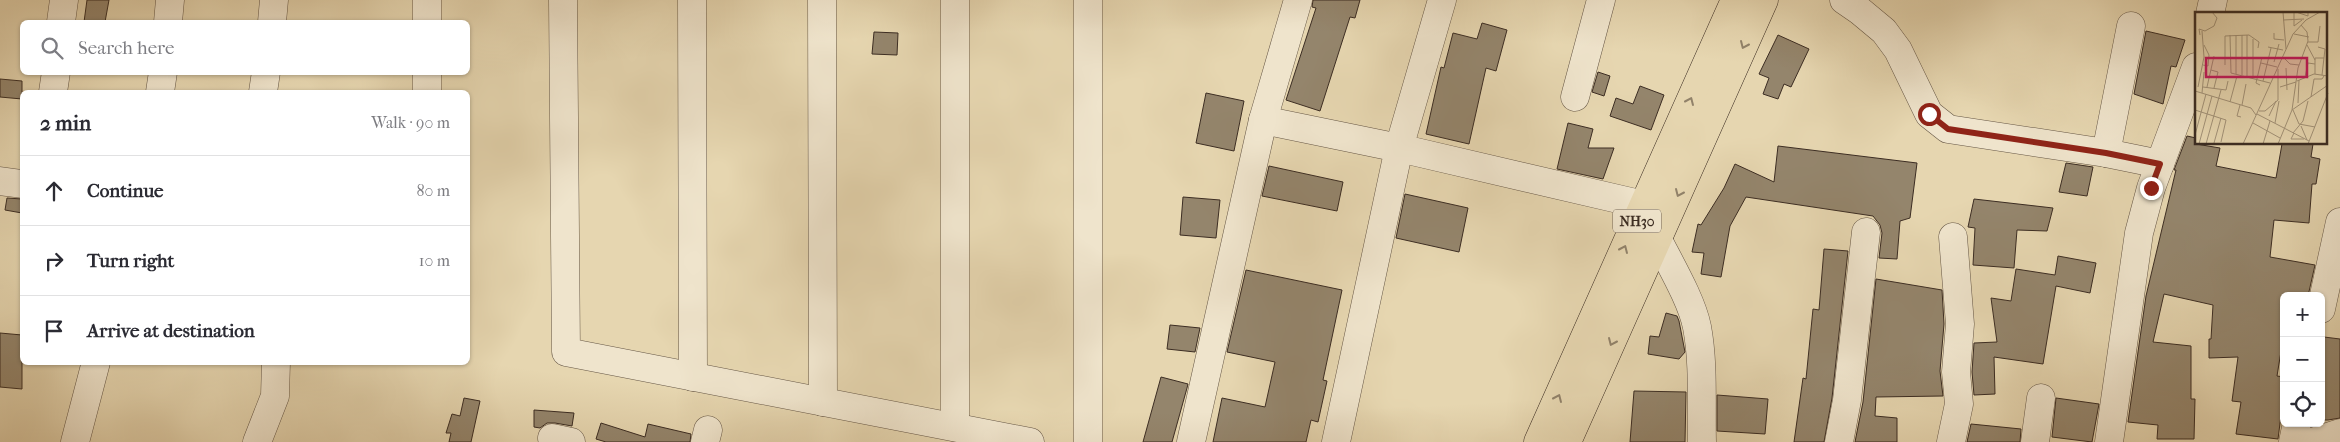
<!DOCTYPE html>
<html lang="en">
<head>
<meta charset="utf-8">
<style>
  :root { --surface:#fff; --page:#f2f2f3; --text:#2b2b33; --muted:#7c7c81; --line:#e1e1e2 }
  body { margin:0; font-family:"IM FELL French Canon",serif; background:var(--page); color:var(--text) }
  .controls { position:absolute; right:15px; bottom:15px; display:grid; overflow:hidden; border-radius:8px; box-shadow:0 1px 4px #0004 }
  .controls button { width:45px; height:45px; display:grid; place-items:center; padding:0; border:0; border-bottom:1px solid var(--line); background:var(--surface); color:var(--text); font:25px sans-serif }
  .stop { position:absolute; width:15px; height:15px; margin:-11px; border:4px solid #8f2418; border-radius:50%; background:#fff }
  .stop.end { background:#8f2418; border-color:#fff; box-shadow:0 1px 5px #0008 }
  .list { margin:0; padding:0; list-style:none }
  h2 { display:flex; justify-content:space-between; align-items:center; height:65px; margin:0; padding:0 20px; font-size:21px }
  h2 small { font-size:16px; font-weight:400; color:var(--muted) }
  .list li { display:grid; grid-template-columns:32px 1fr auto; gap:15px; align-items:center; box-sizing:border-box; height:70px; padding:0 20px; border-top:1px solid var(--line) }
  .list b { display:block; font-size:19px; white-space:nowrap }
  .list em { font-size:16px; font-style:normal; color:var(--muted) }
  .icon { flex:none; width:28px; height:28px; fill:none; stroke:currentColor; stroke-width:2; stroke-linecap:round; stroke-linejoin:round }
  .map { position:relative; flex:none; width:2340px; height:442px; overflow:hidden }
  .search { position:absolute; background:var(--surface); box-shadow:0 1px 4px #0004; left:20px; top:20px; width:450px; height:55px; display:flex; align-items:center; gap:12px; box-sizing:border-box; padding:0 18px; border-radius:8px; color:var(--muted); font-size:19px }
  .panel { position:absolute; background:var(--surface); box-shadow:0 1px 4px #0004; left:20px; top:90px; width:450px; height:275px; border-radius:8px }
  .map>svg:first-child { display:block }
</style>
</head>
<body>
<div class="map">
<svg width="2340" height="442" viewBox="0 0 2340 442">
  <rect width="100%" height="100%" fill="#e6d6b0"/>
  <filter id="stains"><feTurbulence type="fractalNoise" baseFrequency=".004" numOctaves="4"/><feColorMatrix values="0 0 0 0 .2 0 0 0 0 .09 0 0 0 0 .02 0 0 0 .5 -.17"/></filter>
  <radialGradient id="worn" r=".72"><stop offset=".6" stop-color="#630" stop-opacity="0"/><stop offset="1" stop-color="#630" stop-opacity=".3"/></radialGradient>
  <g fill="#94856c" stroke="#3c2d23">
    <polygon points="87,0 109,0 105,22 84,22"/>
    <polygon points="1313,0 1360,0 1355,18 1350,17 1320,111 1286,100 1316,8 1312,7"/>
    <polygon points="1482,23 1507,30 1496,71 1486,68 1469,144 1426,134 1441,67 1444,68 1453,33 1477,39"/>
    <polygon points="2146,31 2185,40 2176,67 2171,66 2163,104 2134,94"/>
    <polygon points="874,32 898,33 897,55 872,54"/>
    <polygon points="1778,35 1809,49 1791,87 1784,84 1778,99 1763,94 1769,78 1759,74"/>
    <polygon points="1598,72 1610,76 1604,96 1592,92"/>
    <polygon points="0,79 22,81 22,99 0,97"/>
    <polygon points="1640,86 1664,95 1651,130 1610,116 1616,98 1633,104"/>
    <polygon points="1206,93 1244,101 1234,151 1196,143"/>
    <polygon points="1568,123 1593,129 1588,148 1614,148 1603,179 1557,169"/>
    <polygon points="2187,136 2196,138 2196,144 2220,148 2216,166 2276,178 2282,144 2313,144 2311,157 2320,159 2316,184 2312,184 2309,223 2274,220 2270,257 2315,265 2308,296 2284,296 2284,333 2277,376 2284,377 2284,392 2278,439 2236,434 2241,402 2232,401 2238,357 2209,358 2209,339 2211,339 2213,305 2164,294 2153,342 2191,346 2191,399 2195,399 2194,439 2157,439 2158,425 2128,422 2146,296 2176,170 2174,170"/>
    <polygon points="1778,146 1917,163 1910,218 1900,221 1897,259 1879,258 1882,233 1880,225 1873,216 1746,197 1730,226 1721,277 1701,274 1704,253 1692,252 1698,224 1701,225 1724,188 1735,164 1774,182"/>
    <polygon points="2066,163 2093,167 2087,196 2059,192"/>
    <polygon points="1269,166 1343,182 1337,211 1262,196"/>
    <polygon points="1405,194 1468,208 1459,252 1396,238"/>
    <polygon points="1183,197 1220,200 1216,238 1180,235"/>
    <polygon points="7,198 22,199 22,213 5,210"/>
    <polygon points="1974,199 2053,208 2047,231 2017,230 2014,268 1973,265 1975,228 1968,227"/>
    <polygon points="1824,249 1848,251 1832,398 1824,442 1794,442 1803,378 1806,379 1813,309 1819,310"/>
    <polygon points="2058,256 2096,263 2090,293 2056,286 2043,364 1994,357 1995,394 1974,395 1972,372 1974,343 1997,342 1991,298 2011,301 2016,269 2055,275"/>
    <polygon points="1246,270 1342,290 1323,380 1327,381 1318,422 1311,420 1306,442 1213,442 1222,398 1265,407 1275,362 1227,352"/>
    <polygon points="1876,279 1942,290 1944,324 1940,371 1943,396 1876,397 1875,416 1897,418 1897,442 1855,442 1863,402"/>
    <polygon points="1666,313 1677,316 1679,321 1685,352 1679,359 1648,354 1650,336 1659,337"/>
    <polygon points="1170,325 1200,328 1195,352 1167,349"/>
    <polygon points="0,333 22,335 22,389 0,387"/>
    <polygon points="2324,337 2340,339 2340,418 2328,420 2321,420 2321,354"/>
    <polygon points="1161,377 1188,384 1187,388 1172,442 1143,442"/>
    <polygon points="1634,391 1686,392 1685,442 1630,442"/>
    <polygon points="1717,395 1768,399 1765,434 1717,431"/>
    <polygon points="464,398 480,401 471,442 449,442 451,433 446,433 452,414 460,416"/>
    <polygon points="2056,398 2099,404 2092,442 2052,437"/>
    <polygon points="534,410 574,413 572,426 555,423 547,423 540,428 534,427"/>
    <polygon points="601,423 645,437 648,424 691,434 690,442 606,442 596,439"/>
    <polygon points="1971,424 2021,429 2020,442 1967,442"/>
  </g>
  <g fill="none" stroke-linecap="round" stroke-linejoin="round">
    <defs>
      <g id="minor">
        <polyline points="563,0 566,352 1030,442"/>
        <polyline points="692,0 693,377"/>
        <polyline points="822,0 823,402"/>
        <polyline points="955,0 955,427"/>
        <polyline points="1088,0 1088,442"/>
        <polyline points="1844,0 1860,11 1884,31 1898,50 1929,114 1948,129 2106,153 2160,164"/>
        <polyline points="2210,14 2213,0"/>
        <polyline points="61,22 64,0"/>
        <polyline points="168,22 170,0"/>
        <polyline points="272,22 274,0"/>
        <polyline points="427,22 427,0"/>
        <polyline points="53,92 56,72"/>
        <polyline points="160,92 163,72"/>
        <polyline points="263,92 266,72"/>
        <polyline points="427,92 427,72"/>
        <polyline points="1575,97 1601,0"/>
        <polyline points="1263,120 1399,148 1644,205"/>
        <polyline points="2106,153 2131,26"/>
        <polyline points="0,181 22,184"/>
        <path d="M1658 240C1670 264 1692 301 1697 327 1704 364 1701 404 1702 442"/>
        <polyline points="2321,309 2340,222"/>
        <polyline points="552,438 571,442"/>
        <polyline points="75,442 96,362"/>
        <polyline points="257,442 275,396 276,362"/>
        <polyline points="705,442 708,430"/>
        <polyline points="1191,442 1263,120 1298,0"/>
        <polyline points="1336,442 1399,148 1442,0"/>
        <polyline points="1839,442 1847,400 1866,232"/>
        <polyline points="1951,442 1959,404 1956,372 1960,324 1953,237"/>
        <polyline points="2035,442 2041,398"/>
        <polyline points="2109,442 2139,233 2151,188 2196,67"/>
        <polyline points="2293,442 2297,423"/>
        <polyline points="2312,442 2340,433"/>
      </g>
      <g id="highway">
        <polyline points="1538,442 1735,0"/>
        <polyline points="1567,442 1764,0"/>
      </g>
    </defs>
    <use href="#minor" stroke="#665746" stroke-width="29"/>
    <use href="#highway" stroke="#3c2d23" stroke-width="29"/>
    <use href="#minor" stroke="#efe4cc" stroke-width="28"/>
    <use href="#highway" stroke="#e6d6b0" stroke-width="28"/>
  </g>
  <defs><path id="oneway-chevron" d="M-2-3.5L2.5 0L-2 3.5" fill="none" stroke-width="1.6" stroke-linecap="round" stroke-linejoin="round" transform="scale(1.25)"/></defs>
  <g stroke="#91826a">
    <use href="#oneway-chevron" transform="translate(1744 45) rotate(114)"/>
    <use href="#oneway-chevron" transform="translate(1690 101) rotate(-66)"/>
    <use href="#oneway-chevron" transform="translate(1679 193) rotate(114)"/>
    <use href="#oneway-chevron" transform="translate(1624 249) rotate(-66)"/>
    <use href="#oneway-chevron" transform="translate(1612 342) rotate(114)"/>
    <use href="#oneway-chevron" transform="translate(1558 398) rotate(-66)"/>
  </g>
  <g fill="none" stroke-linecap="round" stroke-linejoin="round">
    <polyline stroke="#8f2418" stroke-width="6" points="1929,114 1948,129 2106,153 2160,164 2151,188"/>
  </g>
  <g text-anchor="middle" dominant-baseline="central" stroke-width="4.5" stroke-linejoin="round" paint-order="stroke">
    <rect fill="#efe4cc" stroke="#726456" stroke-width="1" x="1613" y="209.5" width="48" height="23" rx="4"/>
    <g font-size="14" font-weight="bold" fill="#3c2d23">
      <text x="1637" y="221">NH30</text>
    </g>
  </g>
  <g transform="translate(2195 12)">
    <rect width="132" height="132" fill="#e6d6b0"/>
    <path fill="none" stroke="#a29278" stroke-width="1" d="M88 0 91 37M99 0V14L107 8M101 0 113 4V0M88 8 109 7M79 21V27L89 28M99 22 114 25M5 23 4 17 10 19 19 14 22 6 17 0M35 23 36 61 75 71M41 23V62M47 23V63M52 23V64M58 27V66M113 30H123L125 14M112 33 120 48M73 35 88 38M123 35 130 37 127 63M88 45 95 52 104 53M79 50 84 32M66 51 82 55M8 53 13 54 14 43 9 33M30 53V24L54 23 64 30 63 36M91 56 92 78M16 58 23 60 19 76M120 62V46H129M110 65 113 51 120 52M68 69 76 36M102 69 119 62 133 64M65 73 61 71 67 45M3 75 9 45 7 19M8 75 31 78 33 69M12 75 19 44M85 75 101 70M0 79 56 96 61 103M7 81 9 60M116 85 119 67H127L129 64M35 90 42 64M103 91 104 68M45 93 42 104 46 105M47 93 51 72M0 98 31 108 26 130M97 98 133 73M98 98 104 112 120 115M64 99H70L83 88V57M62 102 114 129M74 104 81 89M58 111 85 126M80 111 84 89M106 114 112 128M98 121 108 109 113 89M99 121 96 127H109M0 123 11 82M19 131 26 106M4 132 17 84M11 132 26 78M48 132 98 22 111 8 125 0M68 132 75 109M83 132 97 98 103 56 113 29 112 20 106 13M113 132 133 81"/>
    <path fill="#c2185b" fill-opacity="0.15" stroke="#c2185b" stroke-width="2.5" d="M11 46H112V65H11Z"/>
    <rect width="132" height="132" fill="none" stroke="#3c2d23" stroke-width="2.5"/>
  </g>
  <rect width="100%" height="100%" filter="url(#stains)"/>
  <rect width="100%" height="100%" fill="url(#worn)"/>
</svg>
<div class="controls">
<button>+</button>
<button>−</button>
<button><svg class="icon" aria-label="locate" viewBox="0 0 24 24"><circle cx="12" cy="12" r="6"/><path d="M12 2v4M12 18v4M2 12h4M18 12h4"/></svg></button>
</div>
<div class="stop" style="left:1929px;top:114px"></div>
<div class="stop end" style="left:2151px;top:188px"></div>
<div class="search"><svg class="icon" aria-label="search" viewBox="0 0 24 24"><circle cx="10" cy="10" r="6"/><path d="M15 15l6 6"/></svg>Search here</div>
<section class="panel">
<h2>2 min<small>Walk · 90 m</small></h2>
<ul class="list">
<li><svg class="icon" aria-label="ahead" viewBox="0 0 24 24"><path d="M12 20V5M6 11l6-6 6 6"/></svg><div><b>Continue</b></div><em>80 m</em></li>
<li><svg class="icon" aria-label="right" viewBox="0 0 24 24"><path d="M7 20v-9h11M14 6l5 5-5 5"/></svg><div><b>Turn right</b></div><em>10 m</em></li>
<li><svg class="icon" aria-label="arrive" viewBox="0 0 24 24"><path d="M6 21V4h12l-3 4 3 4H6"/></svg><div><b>Arrive at destination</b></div></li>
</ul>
</section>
</div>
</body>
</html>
